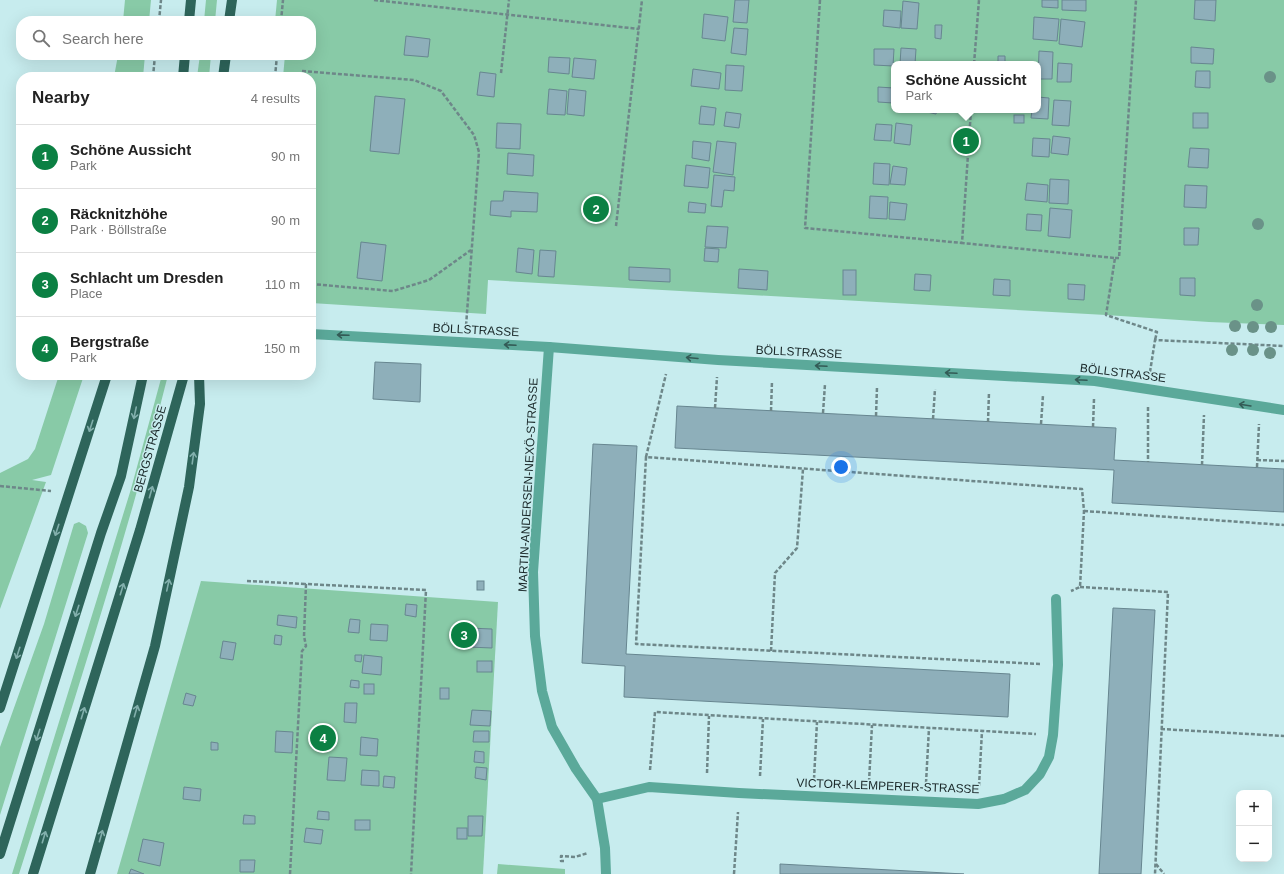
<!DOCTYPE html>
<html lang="en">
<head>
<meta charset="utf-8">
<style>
  :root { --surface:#fff; --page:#f6f6f6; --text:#222; --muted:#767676; --line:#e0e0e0; --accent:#0b8043 }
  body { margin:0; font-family:Helvetica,sans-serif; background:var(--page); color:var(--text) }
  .controls { position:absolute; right:12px; bottom:12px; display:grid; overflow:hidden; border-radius:8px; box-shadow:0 4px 16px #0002 }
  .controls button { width:36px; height:36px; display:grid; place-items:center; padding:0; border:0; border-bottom:1px solid var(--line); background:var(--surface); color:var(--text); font:20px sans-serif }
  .you { position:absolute; left:841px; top:467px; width:14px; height:14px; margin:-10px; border:3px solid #fff; border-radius:50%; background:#1a73e8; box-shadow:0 0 0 6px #1a73e833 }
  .badge { display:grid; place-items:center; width:26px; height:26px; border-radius:50%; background:var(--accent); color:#fff; font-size:13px; font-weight:700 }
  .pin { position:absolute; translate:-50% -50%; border:2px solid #fff; box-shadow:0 1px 4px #0006 }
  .popup { position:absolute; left:891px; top:61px; width:150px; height:52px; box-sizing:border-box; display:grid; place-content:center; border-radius:8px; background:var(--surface); filter:drop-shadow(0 1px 3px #0005); font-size:13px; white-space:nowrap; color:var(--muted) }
  .popup b { font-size:15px; color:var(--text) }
  .popup::after { content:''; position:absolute; left:50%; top:100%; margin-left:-8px; border:8px solid transparent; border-top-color:var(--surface) }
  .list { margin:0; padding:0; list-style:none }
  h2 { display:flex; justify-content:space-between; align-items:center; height:52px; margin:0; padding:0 16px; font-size:17px }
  h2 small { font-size:13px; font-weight:400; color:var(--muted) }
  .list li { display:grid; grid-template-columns:26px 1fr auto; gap:12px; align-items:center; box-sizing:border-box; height:64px; padding:0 16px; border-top:1px solid var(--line) }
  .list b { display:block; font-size:15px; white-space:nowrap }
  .list p { margin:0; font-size:13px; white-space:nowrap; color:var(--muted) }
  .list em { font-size:13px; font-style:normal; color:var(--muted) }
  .icon { flex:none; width:22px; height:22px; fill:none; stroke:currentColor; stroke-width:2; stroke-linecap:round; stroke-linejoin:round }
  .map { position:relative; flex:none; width:1284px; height:874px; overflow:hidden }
  .search { position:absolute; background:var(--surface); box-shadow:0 4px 16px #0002; left:16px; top:16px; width:300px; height:44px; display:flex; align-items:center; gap:10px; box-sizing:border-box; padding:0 14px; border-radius:16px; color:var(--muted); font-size:15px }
  .panel { position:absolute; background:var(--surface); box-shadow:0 4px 16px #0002; left:16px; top:72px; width:300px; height:308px; border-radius:16px }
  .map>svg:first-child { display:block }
</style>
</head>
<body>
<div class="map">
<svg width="1284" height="874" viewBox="0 0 1284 874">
  <rect width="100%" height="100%" fill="#c7ecee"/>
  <g fill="#88caa7" fill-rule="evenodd">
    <polygon points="125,0 151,0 149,21 123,21"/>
    <polygon points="206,0 217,0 215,21 204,21"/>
    <path d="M277 0H1284V325L1209 322 1106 315 488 280 486 314 311 303V77H283L285 55H311V21H275ZM894 64H1038V110H894Z"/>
    <polygon points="118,55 145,55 143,77 114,77"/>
    <polygon points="200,55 211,55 209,77 197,77"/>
    <polygon points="59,375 84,375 51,475 32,480 46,482 0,609 0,473 28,459 35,449"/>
    <path d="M162 375H168L167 379C125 546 71 710 19 874H12L131 489Z"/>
    <polygon points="79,522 86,526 88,533 0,815 0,747 44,624 74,524"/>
    <polygon points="201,581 498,602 483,874 117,874"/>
    <polygon points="498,864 565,869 565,874 497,874"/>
  </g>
  <g fill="#8eafba" stroke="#678690">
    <polygon points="735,0 749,0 747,23 733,22"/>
    <polygon points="1042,0 1058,0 1058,8 1042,7"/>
    <polygon points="1062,0 1086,0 1086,11 1062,10"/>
    <polygon points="1195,0 1216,0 1215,21 1194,19"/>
    <polygon points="903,1 919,3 917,29 901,28"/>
    <polygon points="884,10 901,11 900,28 883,26"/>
    <polygon points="704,14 728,17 725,41 702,38"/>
    <polygon points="1034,17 1059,19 1057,41 1033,39"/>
    <polygon points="1061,19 1085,22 1082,47 1059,44"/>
    <polygon points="935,25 942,25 941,39 935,38"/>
    <polygon points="734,28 748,29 746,55 731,53"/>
    <polygon points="406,36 430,39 428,57 404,55"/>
    <polygon points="1191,47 1214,49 1213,64 1191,63"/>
    <polygon points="901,48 916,49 915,64 900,64"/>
    <polygon points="874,49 894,49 893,66 874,65"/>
    <polygon points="1039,51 1053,52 1052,79 1038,79"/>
    <polygon points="998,56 1005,56 1005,64 998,63"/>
    <polygon points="549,57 570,58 569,74 548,72"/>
    <polygon points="574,58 596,60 594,79 572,77"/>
    <polygon points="1058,63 1072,64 1071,82 1057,82"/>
    <polygon points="726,65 744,66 742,91 725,90"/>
    <polygon points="693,69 721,73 719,89 691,86"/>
    <polygon points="1196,71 1210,71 1210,88 1195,87"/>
    <polygon points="480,72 496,74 494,97 477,95"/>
    <polygon points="878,87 894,88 893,103 878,102"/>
    <polygon points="549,89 567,91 565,115 547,114"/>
    <polygon points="569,89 586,91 584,116 567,114"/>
    <polygon points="375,96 405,99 399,154 370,151"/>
    <polygon points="1038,97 1049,98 1048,119 1031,118 1032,110 1038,110"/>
    <polygon points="1054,100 1071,101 1069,126 1052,125"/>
    <polygon points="701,106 716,108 714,125 699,124"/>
    <polygon points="928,110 937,110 936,114 927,112"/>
    <polygon points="726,112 741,114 739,128 724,126"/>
    <rect x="1193" y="113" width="15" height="15"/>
    <rect x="1014" y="115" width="10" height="8"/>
    <polygon points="497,123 521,124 520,149 496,148"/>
    <polygon points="896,123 912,125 910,145 894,143"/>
    <polygon points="876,124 892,125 891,141 874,140"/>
    <polygon points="1053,136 1070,138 1068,155 1051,153"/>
    <polygon points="1033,138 1050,139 1049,157 1032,156"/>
    <polygon points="693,141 711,143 709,161 692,158"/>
    <polygon points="717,141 736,143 733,175 713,172"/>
    <polygon points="1190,148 1209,149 1208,168 1188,167"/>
    <polygon points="508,153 534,155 533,176 507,174"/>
    <polygon points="874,163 890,164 889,185 873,184"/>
    <polygon points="686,165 710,168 708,188 684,186"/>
    <polygon points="893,166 907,168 905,185 890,184"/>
    <polygon points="714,175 735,177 734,191 724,190 722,207 711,206"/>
    <polygon points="1050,179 1069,180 1068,204 1049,203"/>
    <polygon points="1027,183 1048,185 1047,202 1025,200"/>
    <polygon points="1185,185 1207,186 1206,208 1184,207"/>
    <polygon points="504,191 538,193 537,212 511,211 511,217 490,215 491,201 503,201"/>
    <polygon points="870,196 888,197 887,219 869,218"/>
    <polygon points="689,202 706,204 705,213 688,212"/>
    <polygon points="890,202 907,204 905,220 889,219"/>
    <polygon points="1050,208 1072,210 1070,238 1048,236"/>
    <polygon points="1027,214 1042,215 1041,231 1026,230"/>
    <polygon points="707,226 728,227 726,248 705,247"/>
    <polygon points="1184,228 1199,228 1198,245 1184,245"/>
    <polygon points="361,242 386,245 382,281 357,278"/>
    <polygon points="518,248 534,250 532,274 516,272"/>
    <polygon points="705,248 719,249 718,262 704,261"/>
    <polygon points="540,250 556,251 554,277 538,276"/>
    <polygon points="629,267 670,269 670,282 629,280"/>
    <polygon points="739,269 768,271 767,290 738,288"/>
    <rect x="843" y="270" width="13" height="25"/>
    <polygon points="915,274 931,275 930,291 914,290"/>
    <polygon points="1180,278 1195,278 1195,296 1180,295"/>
    <polygon points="994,279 1010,280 1010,296 993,295"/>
    <polygon points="1068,284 1085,285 1084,300 1068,299"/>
    <polygon points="375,362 421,364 420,402 373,399"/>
    <polygon points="677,406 1116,428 1114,460 1284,469 1284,512 1112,503 1114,470 675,448"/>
    <polygon points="593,444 637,446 626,654 1010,674 1008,717 624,697 625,666 582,663"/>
    <rect x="477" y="581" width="7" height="9"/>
    <polygon points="406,604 417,605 416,617 405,615"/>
    <polygon points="1113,608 1155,610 1141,874 1099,874"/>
    <polygon points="278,615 297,617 296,628 277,625"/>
    <polygon points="350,619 360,620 359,633 348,632"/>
    <polygon points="371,624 388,625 387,641 370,640"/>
    <polygon points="469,628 492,629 492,648 468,647"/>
    <polygon points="275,635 282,636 281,645 274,644"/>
    <polygon points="223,641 236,643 233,660 220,658"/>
    <polygon points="355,655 362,655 361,662 355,661"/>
    <polygon points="364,655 382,657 381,675 362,673"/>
    <rect x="477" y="661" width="15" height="11"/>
    <polygon points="351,680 359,681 359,688 350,687"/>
    <rect x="364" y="684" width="10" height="10"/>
    <rect x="440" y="688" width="9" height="11"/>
    <polygon points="186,693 196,696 193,706 183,704"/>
    <polygon points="345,703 357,703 356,723 344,722"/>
    <polygon points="472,710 491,711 490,726 470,725"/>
    <polygon points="276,731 293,732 292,753 275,752"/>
    <polygon points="474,731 489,731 489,742 473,742"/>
    <polygon points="361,737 378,739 377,756 360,755"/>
    <polygon points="211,742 218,743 218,750 211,750"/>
    <polygon points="475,751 484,752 484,763 474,762"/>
    <polygon points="329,757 347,758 345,781 327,780"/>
    <polygon points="476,767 487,768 486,780 475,778"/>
    <polygon points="362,770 379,771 379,786 361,785"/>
    <polygon points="384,776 395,777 394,788 383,787"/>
    <polygon points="184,787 201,789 200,801 183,799"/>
    <polygon points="318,811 329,812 329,820 317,819"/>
    <polygon points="244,815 255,816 255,824 243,824"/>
    <polygon points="468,816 483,816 482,836 468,836"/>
    <rect x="355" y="820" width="15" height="10"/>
    <polygon points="306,828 323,830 321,844 304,842"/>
    <rect x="457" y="828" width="10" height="11"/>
    <polygon points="143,839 164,843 160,866 138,861"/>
    <polygon points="240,860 255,860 254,872 240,872"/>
    <polygon points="780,864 964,874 780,874"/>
    <polygon points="131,869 144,874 129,874"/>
  </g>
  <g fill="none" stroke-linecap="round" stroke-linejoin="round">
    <g stroke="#6e8789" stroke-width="2.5" stroke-dasharray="4 2" stroke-linecap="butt">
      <polyline points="374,0 639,29"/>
      <polyline points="820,0 805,228 962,243"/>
      <polyline points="159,21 161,0"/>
      <polyline points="281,21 283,0"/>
      <polyline points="974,64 979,0"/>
      <polyline points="501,73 509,0"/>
      <polyline points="153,77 155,55"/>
      <polyline points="275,77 277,55"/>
      <polyline points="302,77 302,71 414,80 441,91 474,135 479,152 466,326"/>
      <polyline points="971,110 962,243 1115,258 1106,315 1157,332 1155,340"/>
      <polyline points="616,226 642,0"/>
      <polyline points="1115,258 1119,258 1136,0"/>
      <polyline points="311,284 393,291 429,280 471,250"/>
      <polyline points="1150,372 1155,340 1284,346"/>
      <polyline points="1148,407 1148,462"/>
      <polyline points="715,408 717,377"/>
      <polyline points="771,411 772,381"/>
      <polyline points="823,413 825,384"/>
      <polyline points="876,416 877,387"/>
      <polyline points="933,419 935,389"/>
      <polyline points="988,422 989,392"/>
      <polyline points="1041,424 1043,395"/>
      <polyline points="1093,427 1094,399"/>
      <polyline points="646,457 666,374"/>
      <polyline points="1257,460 1284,461"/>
      <polyline points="1202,465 1204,415"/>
      <polyline points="1257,467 1259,424"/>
      <polyline points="0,486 51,491"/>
      <polyline points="1084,511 1284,525"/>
      <polyline points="247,581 306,584"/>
      <polyline points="1080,587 1168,592 1155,874"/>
      <polyline points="771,651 775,573 797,548 803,469"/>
      <polyline points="1040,664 636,644 646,457 1082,489 1084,511 1080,587 1071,591"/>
      <polyline points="1161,729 1284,736"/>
      <polyline points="650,770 655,712 1036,734"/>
      <polyline points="707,773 709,716"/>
      <polyline points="760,776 763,719"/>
      <polyline points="814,779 817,722"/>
      <polyline points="869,782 872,725"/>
      <polyline points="926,783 929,728"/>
      <polyline points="979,786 982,731"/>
      <polyline points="564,861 561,861 561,856 575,857 588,853"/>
      <polyline points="1156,864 1164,874"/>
      <polyline points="290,874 302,651 306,646 304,636 306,584 426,590 411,874"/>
      <polyline points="734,874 738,812"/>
    </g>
    <g stroke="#5ba99a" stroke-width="10">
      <polyline points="311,334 549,347 718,360 1095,381 1284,410"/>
      <polyline points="549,347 533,572 535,636 542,691 552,727 576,769 597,799 605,848 606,874"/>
      <polyline points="597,799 649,787 739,793 978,804 1004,799 1025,790 1040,774 1049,757 1053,735 1058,665 1056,599"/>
    </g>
    <g stroke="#2e655b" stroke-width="10">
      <polyline points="189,21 191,0"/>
      <polyline points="229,21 232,0"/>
      <polyline points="183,77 185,55"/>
      <polyline points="223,77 226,55"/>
      <polyline points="0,708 107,375"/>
      <polyline points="0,854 101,533 121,476 143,375"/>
      <polyline points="33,874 140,530 184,375"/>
      <polyline points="90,874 155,646 189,487 200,404 199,375"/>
    </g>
  </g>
  <g fill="#6a9288">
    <circle cx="1270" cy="77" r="6"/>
    <circle cx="1258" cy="224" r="6"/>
    <circle cx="1257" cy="305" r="6"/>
    <circle cx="1235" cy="326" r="6"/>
    <circle cx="1253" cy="327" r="6"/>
    <circle cx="1271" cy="327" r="6"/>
    <circle cx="1232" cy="350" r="6"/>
    <circle cx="1253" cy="350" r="6"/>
    <circle cx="1270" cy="353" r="6"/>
  </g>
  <defs><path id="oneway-shaft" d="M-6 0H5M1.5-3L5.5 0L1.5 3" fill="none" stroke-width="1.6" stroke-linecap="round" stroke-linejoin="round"/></defs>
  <g stroke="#335b56">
    <use href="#oneway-shaft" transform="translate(343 335) rotate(-178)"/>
    <use href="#oneway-shaft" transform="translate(510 345) rotate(-177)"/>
    <use href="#oneway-shaft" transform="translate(692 358) rotate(-175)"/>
    <use href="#oneway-shaft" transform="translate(821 366) rotate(-177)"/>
    <use href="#oneway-shaft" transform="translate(951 373) rotate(-177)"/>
    <use href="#oneway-shaft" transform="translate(1081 380) rotate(-177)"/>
    <use href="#oneway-shaft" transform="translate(1245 405) rotate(-171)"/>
  </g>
  <g stroke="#82afac">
    <use href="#oneway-shaft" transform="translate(135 413) rotate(102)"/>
    <use href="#oneway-shaft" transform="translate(91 426) rotate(108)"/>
    <use href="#oneway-shaft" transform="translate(193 458) rotate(-82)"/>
    <use href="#oneway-shaft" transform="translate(151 492) rotate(-74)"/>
    <use href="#oneway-shaft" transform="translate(57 530) rotate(108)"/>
    <use href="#oneway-shaft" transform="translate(168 585) rotate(-78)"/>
    <use href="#oneway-shaft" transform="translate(122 589) rotate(-73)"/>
    <use href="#oneway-shaft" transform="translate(77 611) rotate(108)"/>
    <use href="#oneway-shaft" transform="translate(18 653) rotate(108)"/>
    <use href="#oneway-shaft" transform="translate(136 711) rotate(-74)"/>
    <use href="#oneway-shaft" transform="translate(83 713) rotate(-73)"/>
    <use href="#oneway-shaft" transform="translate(38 735) rotate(108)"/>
    <use href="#oneway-shaft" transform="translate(101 836) rotate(-74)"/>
    <use href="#oneway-shaft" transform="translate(44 837) rotate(-73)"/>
  </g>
  <g text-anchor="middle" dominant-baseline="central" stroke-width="3" stroke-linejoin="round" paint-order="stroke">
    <g font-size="12" fill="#192728" stroke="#c7ecee">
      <text transform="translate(476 330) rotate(3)">BÖLLSTRASSE</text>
      <text transform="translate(799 352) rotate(3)">BÖLLSTRASSE</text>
      <text transform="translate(1123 373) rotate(7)">BÖLLSTRASSE</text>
      <text transform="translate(150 449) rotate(-74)">BERGSTRASSE</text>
      <text transform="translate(528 485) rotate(-87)">MARTIN-ANDERSEN-NEXÖ-STRASSE</text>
      <text transform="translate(888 786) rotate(2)">VICTOR-KLEMPERER-STRASSE</text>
    </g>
  </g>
</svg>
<div class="controls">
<button>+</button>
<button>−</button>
</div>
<div class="you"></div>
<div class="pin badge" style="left:966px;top:141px">1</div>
<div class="popup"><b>Schöne Aussicht</b>Park</div>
<div class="pin badge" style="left:596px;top:209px">2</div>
<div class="pin badge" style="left:464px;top:635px">3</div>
<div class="pin badge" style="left:323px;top:738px">4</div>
<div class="search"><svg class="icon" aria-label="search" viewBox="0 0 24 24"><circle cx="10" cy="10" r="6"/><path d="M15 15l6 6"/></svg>Search here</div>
<section class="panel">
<h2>Nearby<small>4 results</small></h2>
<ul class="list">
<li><span class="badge">1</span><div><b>Schöne Aussicht</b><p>Park</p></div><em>90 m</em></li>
<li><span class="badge">2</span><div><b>Räcknitzhöhe</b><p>Park · Böllstraße</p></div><em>90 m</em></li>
<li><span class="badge">3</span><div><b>Schlacht um Dresden</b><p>Place</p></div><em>110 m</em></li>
<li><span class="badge">4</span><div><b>Bergstraße</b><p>Park</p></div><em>150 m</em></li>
</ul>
</section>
</div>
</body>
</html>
